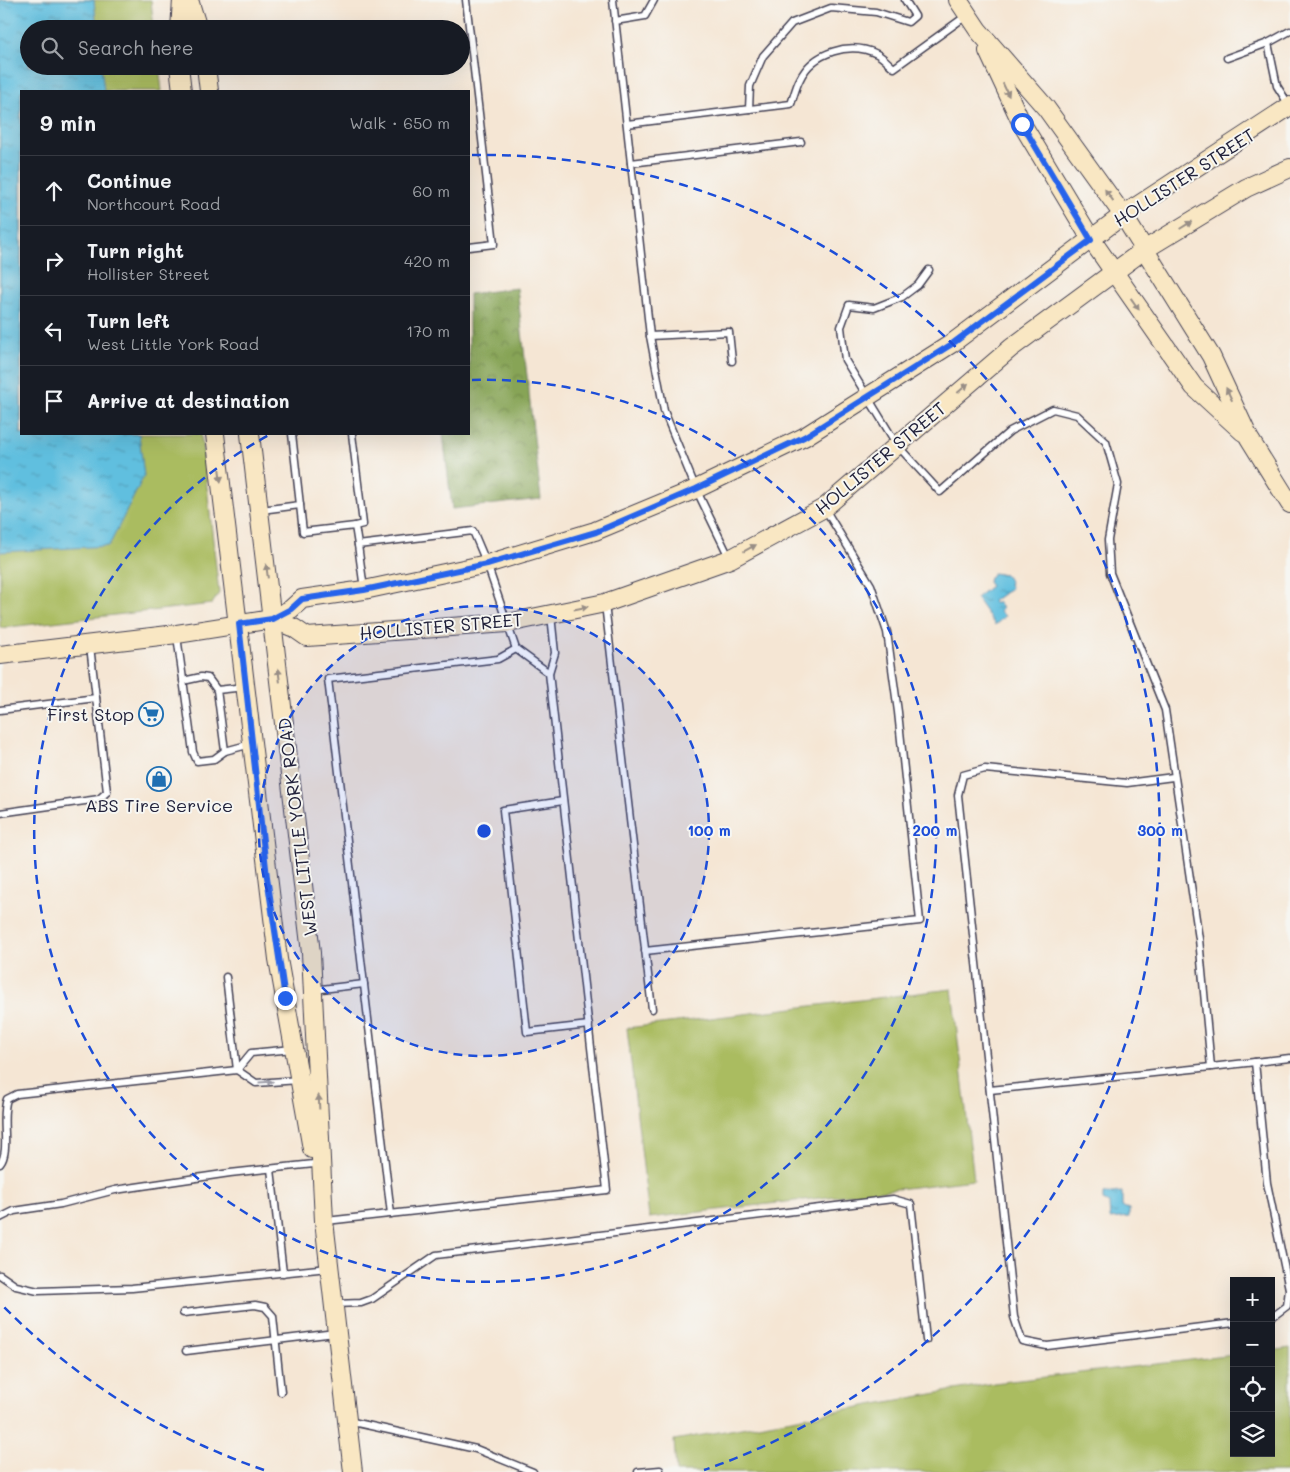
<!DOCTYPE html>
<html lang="en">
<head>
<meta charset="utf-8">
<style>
  :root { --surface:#171b24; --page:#242831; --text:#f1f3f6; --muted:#9ea1a6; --line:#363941 }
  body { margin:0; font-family:Mali,sans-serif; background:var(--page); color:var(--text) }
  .controls { position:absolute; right:15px; bottom:15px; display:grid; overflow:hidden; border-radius:0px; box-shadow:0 5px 20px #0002 }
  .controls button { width:45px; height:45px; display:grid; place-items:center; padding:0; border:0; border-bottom:1px solid var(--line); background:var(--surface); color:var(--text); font:25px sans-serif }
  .stop { position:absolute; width:15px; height:15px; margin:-11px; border:4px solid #2563eb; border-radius:50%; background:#fff }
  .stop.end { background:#2563eb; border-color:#fff; box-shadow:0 1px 5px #0008 }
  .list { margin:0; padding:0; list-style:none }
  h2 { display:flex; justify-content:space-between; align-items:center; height:65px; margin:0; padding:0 20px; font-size:21px }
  h2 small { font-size:16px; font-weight:400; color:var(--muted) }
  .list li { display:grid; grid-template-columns:32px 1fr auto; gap:15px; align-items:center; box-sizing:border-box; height:70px; padding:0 20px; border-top:1px solid var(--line) }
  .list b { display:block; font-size:19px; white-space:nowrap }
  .list p { margin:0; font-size:16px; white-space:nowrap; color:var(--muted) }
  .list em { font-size:16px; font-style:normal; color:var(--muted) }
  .icon { flex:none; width:28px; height:28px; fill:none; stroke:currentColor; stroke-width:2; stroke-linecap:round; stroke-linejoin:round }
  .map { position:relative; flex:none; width:1290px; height:1472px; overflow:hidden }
  .search { position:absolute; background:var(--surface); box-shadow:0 5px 20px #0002; left:20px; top:20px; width:450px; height:55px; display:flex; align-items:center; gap:12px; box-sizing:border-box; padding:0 18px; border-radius:28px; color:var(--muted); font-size:19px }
  .panel { position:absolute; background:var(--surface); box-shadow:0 5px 20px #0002; left:20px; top:90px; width:450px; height:345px; border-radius:0px }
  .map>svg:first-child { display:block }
</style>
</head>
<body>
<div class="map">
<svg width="1290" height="1472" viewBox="0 0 1290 1472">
  <defs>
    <pattern id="forest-crowns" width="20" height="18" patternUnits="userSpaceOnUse" patternTransform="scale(1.25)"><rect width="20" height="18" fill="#87a456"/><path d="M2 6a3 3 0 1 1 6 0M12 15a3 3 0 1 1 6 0" fill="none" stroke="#6e8548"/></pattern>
    <pattern id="water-ripples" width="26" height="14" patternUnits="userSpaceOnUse" patternTransform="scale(1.25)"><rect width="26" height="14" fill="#61bfdf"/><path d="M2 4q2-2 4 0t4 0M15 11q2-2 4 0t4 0" fill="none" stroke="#509bb6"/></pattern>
  </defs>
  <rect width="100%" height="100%" fill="#f6f6f2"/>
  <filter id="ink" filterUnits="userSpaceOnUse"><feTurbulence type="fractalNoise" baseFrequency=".02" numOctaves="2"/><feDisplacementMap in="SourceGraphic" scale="10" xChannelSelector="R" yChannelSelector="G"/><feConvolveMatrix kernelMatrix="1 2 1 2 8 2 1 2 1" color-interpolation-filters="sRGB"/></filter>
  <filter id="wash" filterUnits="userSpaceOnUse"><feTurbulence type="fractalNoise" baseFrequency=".0096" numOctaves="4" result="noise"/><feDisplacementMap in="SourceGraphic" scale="20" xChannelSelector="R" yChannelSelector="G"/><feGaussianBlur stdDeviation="1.12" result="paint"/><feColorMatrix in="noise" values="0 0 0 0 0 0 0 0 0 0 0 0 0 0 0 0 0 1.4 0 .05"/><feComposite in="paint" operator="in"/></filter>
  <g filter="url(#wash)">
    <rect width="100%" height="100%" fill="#f5e6d4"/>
    <g fill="#aabc60" stroke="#666f4e">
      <polygon points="0,0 151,0 154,29 29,29 29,66 159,66 162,91 21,91 21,434 201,434 219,593 212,604 0,628"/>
      <polygon points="952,989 974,1180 649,1218 627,1028"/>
      <polygon points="1290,1348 1290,1472 676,1472 674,1440 994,1383 1234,1355 1234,1453 1271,1453 1271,1351"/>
    </g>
    <polygon fill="url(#forest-crowns)" stroke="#546348" points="517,288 541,499 452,509 443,434 469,434 469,294"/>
    <g fill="url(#water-ripples)" stroke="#42708d">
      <polygon points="0,0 94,0 97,29 29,29 29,66 101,66 104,91 21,91 21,434 139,434 144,476 109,546 0,552"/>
      <polygon points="994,573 1005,575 1010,582 1009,584 1011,588 993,601 995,604 997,602 1002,608 1000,611 1005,616 995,625 976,598 991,586 988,582 989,577"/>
      <polygon points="1122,1192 1122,1207 1129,1209 1129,1217 1110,1219 1109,1204 1103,1201 1103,1194"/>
    </g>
  </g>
  <g filter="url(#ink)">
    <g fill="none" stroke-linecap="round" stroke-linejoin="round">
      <defs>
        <g id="lane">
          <polyline points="466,0 494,244 469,247"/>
          <polyline points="613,0 650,336 664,411 696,489 730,559"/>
          <polyline points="615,21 645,16 654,0"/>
          <polyline points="1268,43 1277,86 1289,105"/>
          <polyline points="1227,58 1268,43 1290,31"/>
          <polyline points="749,109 750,86 763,56 792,23 831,8 876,12 908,22 915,16 905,0"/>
          <path d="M627 124 791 104C794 96 796 86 800 79 813 52 850 41 877 54 883 57 889 64 894 68L966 16"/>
          <polyline points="631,163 801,142"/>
          <polyline points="929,270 918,285 902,297 874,308 849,305 841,327 845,360 897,445 940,492 1010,431 1053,409 1077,415 1106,442 1118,484 1108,540 1110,573 1165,710 1199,939 1211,1067 1290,1058"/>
          <polyline points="650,336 729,332 732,361"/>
          <polyline points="352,434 363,524 355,526"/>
          <polyline points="300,505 303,532 355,526 358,545"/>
          <polyline points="261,510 300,505 292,434"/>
          <polyline points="605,604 652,1009"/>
          <polyline points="177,636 193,752 197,761 214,759 225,751 251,744"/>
          <polyline points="549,673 555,653 551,615"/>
          <polyline points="183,681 201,677 208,678 217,690"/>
          <polyline points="0,710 96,698"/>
          <polyline points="225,751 217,690 245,687"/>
          <polyline points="1173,777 1127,783 985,769 963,775 958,795 1014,1317 1022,1341 1047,1346 1234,1323"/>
          <polyline points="563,801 503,810 527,1032 589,1025"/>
          <polyline points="0,813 99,799 107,792 90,646"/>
          <polyline points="645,951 920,921 898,712 887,632 871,585 825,509"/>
          <polyline points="226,977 237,1070"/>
          <polyline points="313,990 364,984"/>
          <polyline points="1255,1062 1267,1183 1289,1289 1287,1306 1271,1318"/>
          <polyline points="237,1070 251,1053 293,1049"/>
          <polyline points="990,1090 1211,1067"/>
          <path d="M0 1164C11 1150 0 1119 7 1099L17 1094 237 1070 256 1083 299 1080"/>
          <polyline points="271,1169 283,1273"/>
          <polyline points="391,1214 328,679 498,659 516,649"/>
          <polyline points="0,1218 14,1211 61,1204 115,1190 230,1173 314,1164"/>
          <polyline points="326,1221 607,1190 549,673 516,649 487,564 473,531 358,545 364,589"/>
          <polyline points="0,1275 16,1286 38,1291 132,1288 328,1268"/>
          <polyline points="335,1304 361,1303 372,1299 436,1255 893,1199 911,1204 926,1340"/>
          <polyline points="183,1313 255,1305 265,1307 273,1316 281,1392"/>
          <polyline points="186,1351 335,1333"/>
          <polyline points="348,1421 476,1449 533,1472"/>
          <polyline points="638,1472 660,1470"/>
        </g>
        <g id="secondary">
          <polyline points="189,0 198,29"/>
          <polyline points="958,0 978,30 1046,108 1123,215 1211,356 1249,438 1290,504"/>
          <polyline points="180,29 182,0"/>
          <polyline points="988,51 1022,124 1091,239 1194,387 1243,432"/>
          <polyline points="179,66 182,91"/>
          <polyline points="206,66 209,91"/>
          <polyline points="215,434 278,959 312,1149"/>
          <polyline points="250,434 311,953 324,1221 353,1472"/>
          <polyline points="272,619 294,628 307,637 508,623 605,603 730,559 824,508 1011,348 1144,250 1246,188 1290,168"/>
          <polyline points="0,655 177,634 272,619 291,609 302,599 364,590 487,564 595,531 696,489 804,437 951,344 1123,215 1290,106"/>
        </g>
      </defs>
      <use href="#lane" stroke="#423f52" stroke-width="9"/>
      <use href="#secondary" stroke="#423f52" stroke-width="20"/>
      <use href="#lane" stroke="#fff" stroke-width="6"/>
      <use href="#secondary" stroke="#f9e7c3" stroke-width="18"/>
    </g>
    <defs><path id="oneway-solid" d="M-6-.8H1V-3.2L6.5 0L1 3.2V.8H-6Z" transform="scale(1.25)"/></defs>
    <g fill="#988e86">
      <use href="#oneway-solid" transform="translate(1006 90) rotate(65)"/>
      <use href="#oneway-solid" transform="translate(1109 195) rotate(-126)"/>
      <use href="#oneway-solid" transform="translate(1186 225) rotate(-32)"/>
      <use href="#oneway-solid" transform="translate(1135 304) rotate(55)"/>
      <use href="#oneway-solid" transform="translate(963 388) rotate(-41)"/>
      <use href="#oneway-solid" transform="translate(1229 394) rotate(-115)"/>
      <use href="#oneway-solid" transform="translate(220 475) rotate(83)"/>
      <use href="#oneway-solid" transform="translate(750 548) rotate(-28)"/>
      <use href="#oneway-solid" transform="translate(267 571) rotate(-97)"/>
      <use href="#oneway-solid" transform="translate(581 608) rotate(-11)"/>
      <use href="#oneway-solid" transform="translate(279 675) rotate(-97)"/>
      <use href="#oneway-solid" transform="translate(319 1102) rotate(-93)"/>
    </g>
    <use fill="#9c9ca7" href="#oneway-solid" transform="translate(266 1082) rotate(-4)"/>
  </g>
  <g fill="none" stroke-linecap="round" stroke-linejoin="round" filter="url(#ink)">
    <polyline stroke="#2563eb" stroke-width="6" points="285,998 267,877 239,624 272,619 291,609 302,599 364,590 487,564 596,532 696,489 804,437 952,344 1091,240 1022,124"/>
  </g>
  <circle cx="484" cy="831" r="225" fill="#1d4ed8" fill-opacity=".12"/>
  <g fill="none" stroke="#1d4ed8" stroke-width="2.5" stroke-dasharray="9 6">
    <circle cx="484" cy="831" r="225"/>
    <path d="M472 380A451 451 0 1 1 269 435"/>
    <path d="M264 1470A676 676 0 0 1 2 1305M472 155A676 676 0 0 1 704 1470"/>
  </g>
  <defs>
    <symbol id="supermarket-ring" viewBox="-11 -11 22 22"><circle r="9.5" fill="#f6f6f2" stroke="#1f6fb2" stroke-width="1.5"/><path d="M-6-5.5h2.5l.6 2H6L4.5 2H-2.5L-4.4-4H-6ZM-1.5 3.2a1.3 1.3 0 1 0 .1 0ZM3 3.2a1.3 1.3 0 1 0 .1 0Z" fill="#1f6fb2"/></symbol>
    <symbol id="shop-ring" viewBox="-11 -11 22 22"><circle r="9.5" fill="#f6f6f2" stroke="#1f6fb2" stroke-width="1.5"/><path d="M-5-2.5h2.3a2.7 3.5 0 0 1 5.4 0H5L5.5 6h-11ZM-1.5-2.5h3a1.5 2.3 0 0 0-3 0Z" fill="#1f6fb2"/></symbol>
  </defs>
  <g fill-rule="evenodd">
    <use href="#supermarket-ring" x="137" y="700" width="28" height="28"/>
    <use href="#shop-ring" x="145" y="765" width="28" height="28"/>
  </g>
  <g text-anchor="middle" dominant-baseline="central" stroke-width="4" stroke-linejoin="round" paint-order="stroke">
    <g font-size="18" fill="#22223b" stroke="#f6f6f2">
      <text transform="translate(1184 177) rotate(-33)">HOLLISTER STREET</text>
      <text transform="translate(880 458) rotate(-40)">HOLLISTER STREET</text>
      <text transform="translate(441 626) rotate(-5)">HOLLISTER STREET</text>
      <text transform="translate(297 827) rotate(-97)">WEST LITTLE YORK ROAD</text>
    </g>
    <g font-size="18" fill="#22223b" stroke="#f6f6f2" text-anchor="end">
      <text x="134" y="714">First Stop</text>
      <text x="159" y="805" text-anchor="middle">ABS Tire Service</text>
    </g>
  </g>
  <circle cx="484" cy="831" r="8" fill="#1d4ed8" stroke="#f6f6f2" stroke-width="2.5"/>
  <g font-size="15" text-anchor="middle" font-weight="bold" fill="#1d4ed8" stroke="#f6f6f2" stroke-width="4" stroke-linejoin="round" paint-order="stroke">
    <text x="709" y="836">100 m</text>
    <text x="935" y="836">200 m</text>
    <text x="1160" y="836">300 m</text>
  </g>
</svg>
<div class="controls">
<button>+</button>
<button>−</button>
<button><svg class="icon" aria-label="locate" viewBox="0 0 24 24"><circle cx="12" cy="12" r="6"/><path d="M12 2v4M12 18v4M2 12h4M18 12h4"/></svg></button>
<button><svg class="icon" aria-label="layers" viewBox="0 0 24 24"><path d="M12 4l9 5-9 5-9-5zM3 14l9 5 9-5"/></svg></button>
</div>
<div class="stop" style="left:1022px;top:124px"></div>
<div class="stop end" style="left:285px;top:998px"></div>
<div class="search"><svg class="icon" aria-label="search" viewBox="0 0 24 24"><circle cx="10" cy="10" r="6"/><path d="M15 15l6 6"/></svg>Search here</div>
<section class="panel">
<h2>9 min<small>Walk · 650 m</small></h2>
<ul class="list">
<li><svg class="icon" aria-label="ahead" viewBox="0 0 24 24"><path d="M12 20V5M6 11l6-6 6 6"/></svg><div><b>Continue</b><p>Northcourt Road</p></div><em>60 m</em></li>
<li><svg class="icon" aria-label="right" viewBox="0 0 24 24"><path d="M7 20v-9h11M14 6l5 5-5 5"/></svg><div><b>Turn right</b><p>Hollister Street</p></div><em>420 m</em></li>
<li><svg class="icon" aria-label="left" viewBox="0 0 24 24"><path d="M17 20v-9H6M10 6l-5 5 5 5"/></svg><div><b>Turn left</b><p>West Little York Road</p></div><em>170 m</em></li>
<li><svg class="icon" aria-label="arrive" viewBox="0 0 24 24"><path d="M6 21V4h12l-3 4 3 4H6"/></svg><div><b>Arrive at destination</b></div></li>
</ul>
</section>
</div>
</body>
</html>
